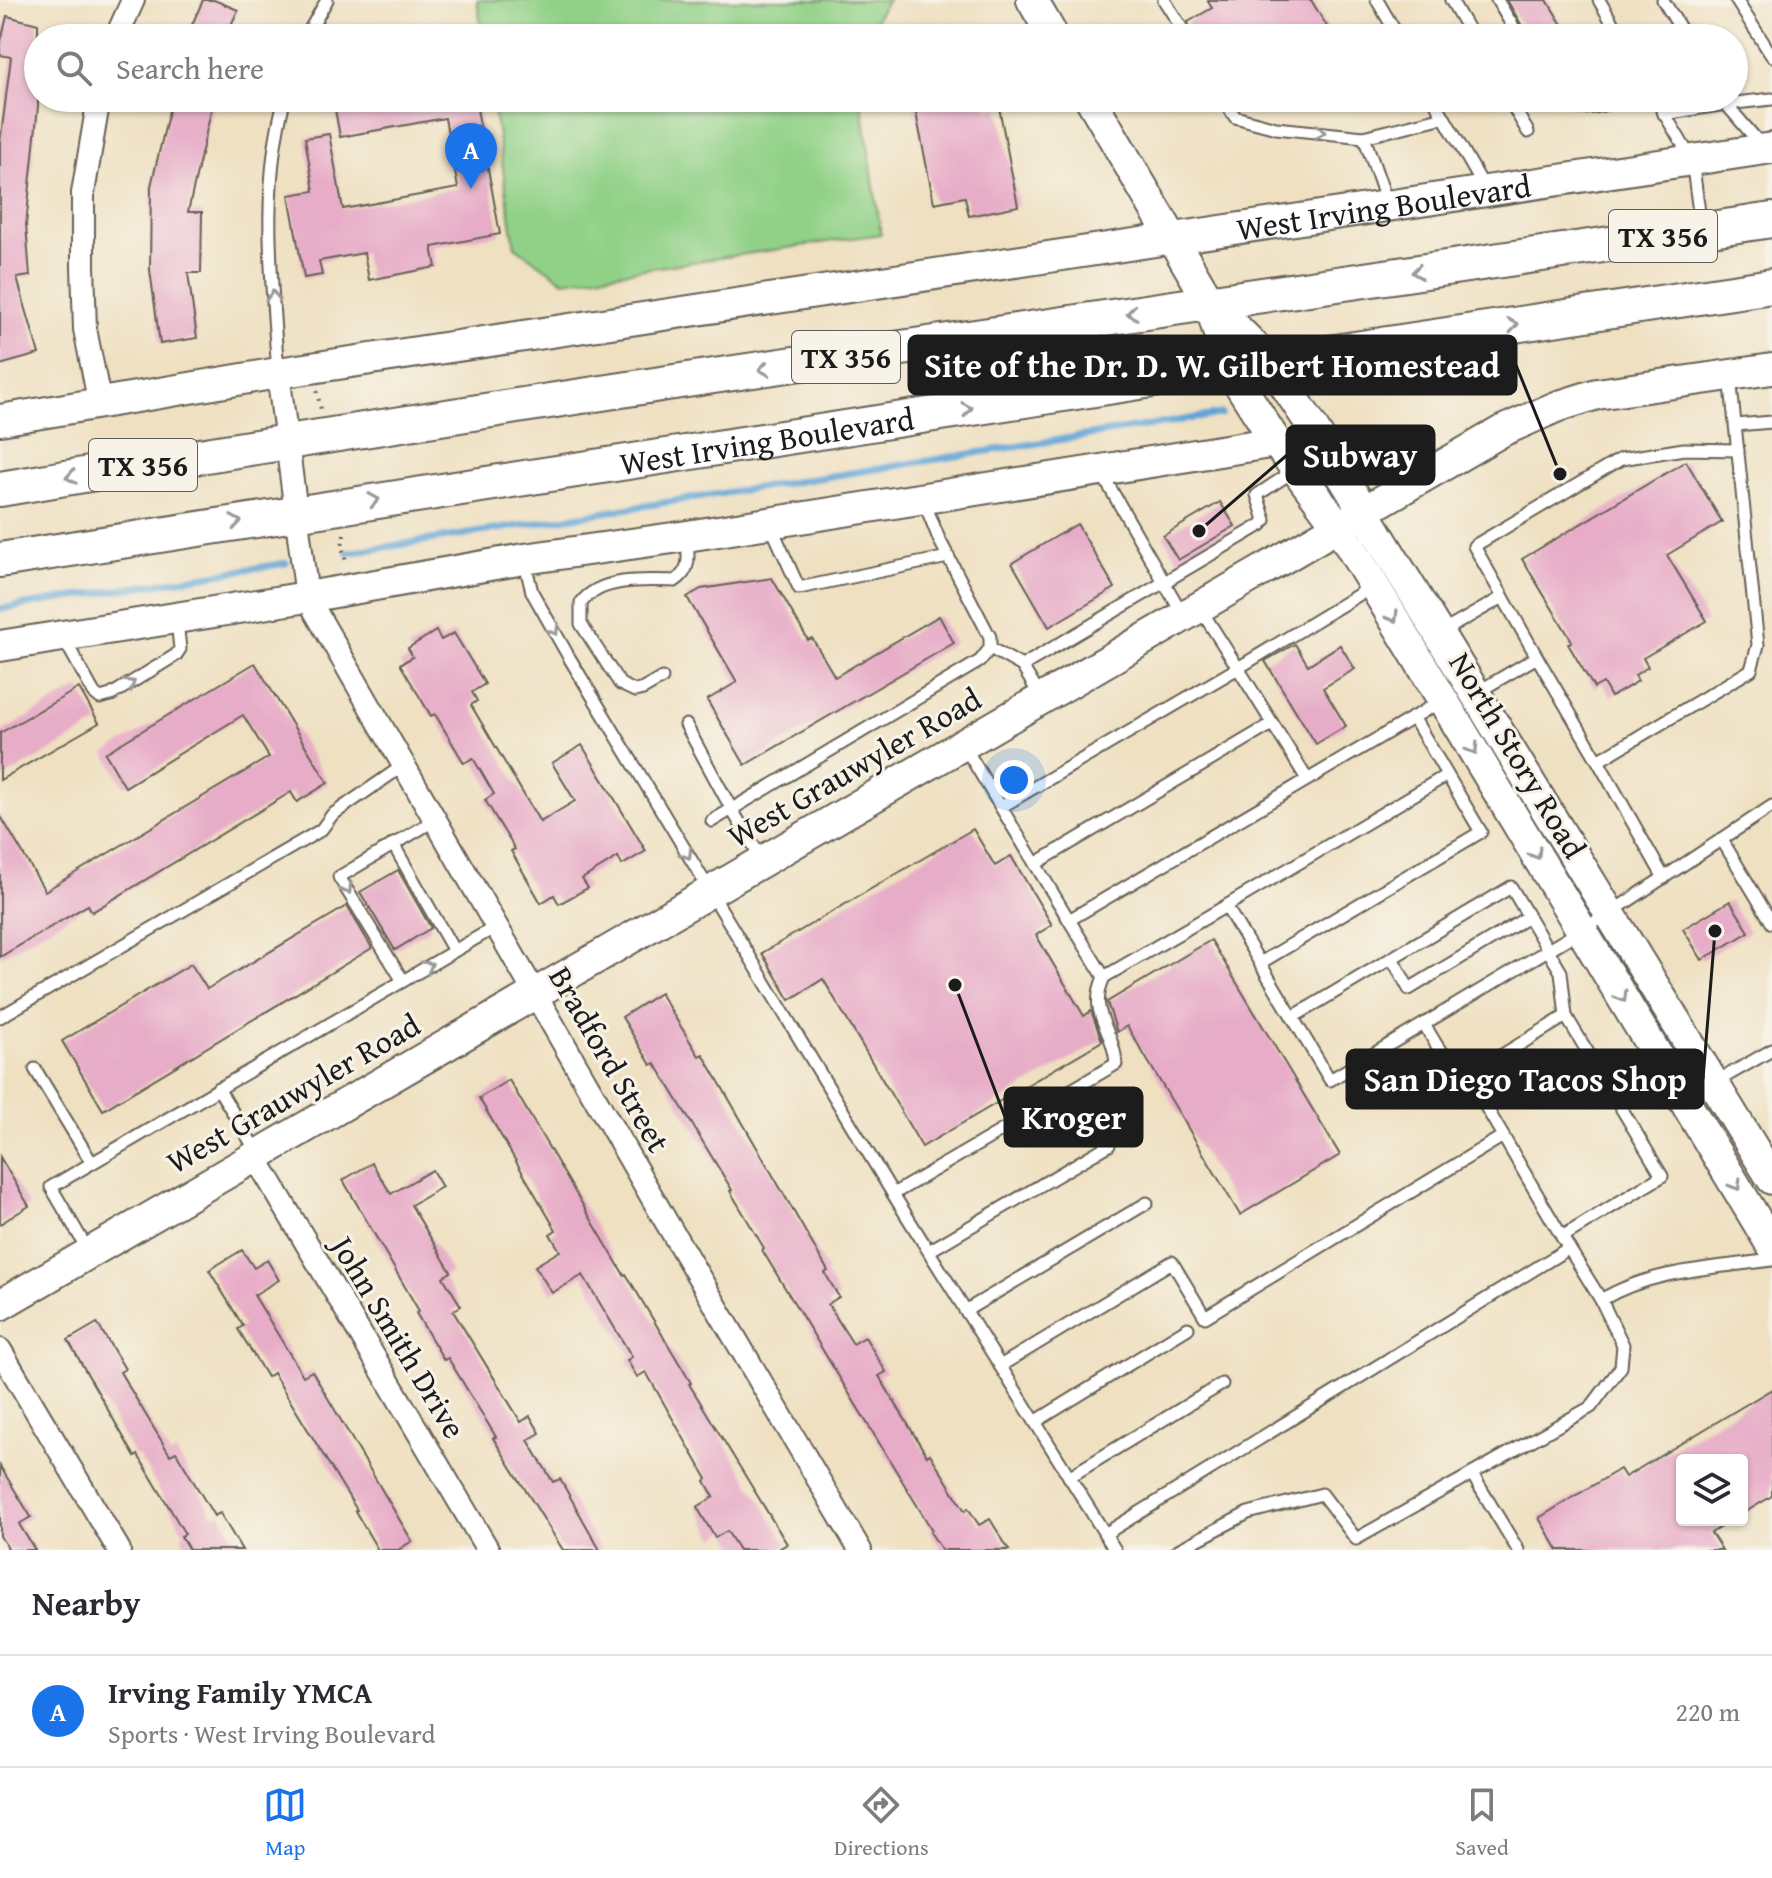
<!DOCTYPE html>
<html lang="en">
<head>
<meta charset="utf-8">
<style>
  :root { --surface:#fff; --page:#f2f2f3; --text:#2b2b33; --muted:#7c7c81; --line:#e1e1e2; --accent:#1a73e8 }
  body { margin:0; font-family:"Gentium Book Plus",serif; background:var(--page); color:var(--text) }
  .controls { position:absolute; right:24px; bottom:24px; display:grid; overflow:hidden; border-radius:8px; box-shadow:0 2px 6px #0004 }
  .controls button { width:72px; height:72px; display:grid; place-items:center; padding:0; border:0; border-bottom:2px solid var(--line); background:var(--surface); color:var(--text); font:40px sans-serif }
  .you { position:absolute; left:1014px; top:780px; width:28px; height:28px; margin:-20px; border:6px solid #fff; border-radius:50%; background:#1a73e8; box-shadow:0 0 0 12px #1a73e833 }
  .badge { display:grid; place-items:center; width:52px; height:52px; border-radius:50%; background:var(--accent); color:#fff; font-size:26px; font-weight:700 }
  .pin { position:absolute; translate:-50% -66px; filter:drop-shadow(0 2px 4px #0008) }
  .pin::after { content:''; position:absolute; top:42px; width:28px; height:24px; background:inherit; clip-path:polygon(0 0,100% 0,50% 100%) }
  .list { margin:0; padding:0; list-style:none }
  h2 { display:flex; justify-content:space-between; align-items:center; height:104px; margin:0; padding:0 32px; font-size:34px }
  h2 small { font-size:26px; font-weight:400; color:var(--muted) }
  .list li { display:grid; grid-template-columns:52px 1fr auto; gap:24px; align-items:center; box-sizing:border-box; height:112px; padding:0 32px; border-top:2px solid var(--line) }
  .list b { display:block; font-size:30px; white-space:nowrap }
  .list p { margin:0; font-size:26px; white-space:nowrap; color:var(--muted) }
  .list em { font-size:26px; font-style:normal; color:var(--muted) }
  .icon { flex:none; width:44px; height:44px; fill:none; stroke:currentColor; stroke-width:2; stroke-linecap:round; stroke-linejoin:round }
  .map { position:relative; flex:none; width:1772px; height:1550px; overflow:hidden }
  .search { position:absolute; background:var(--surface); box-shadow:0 2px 6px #0004; left:24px; right:24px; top:24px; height:88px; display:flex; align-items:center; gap:20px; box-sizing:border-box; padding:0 28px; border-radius:44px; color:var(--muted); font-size:30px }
  .sheet { height:216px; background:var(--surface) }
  nav { display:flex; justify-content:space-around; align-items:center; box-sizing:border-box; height:112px; border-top:2px solid var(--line); background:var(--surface); font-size:22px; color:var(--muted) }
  nav a { display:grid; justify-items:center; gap:4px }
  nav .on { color:var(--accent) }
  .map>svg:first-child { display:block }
</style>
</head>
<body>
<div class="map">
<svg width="1772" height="1550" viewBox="0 0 1772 1550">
  <rect width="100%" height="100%" fill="#f7f3e8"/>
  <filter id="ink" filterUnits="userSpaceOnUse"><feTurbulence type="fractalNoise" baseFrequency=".0125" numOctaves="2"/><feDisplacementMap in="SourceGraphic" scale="16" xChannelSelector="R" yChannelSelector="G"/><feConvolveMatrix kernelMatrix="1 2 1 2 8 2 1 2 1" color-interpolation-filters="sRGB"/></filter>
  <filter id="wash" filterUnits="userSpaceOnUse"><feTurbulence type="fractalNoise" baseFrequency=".006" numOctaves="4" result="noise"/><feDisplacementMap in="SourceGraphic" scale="32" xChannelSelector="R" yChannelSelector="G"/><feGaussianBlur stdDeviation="1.8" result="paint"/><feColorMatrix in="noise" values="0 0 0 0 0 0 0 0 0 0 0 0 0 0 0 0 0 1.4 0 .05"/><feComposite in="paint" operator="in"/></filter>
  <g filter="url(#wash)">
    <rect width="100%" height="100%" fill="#efe0c1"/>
    <g fill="#91d187" stroke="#567652" stroke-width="2">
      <polygon points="477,0 888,0 877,16 869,38 483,38"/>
      <polygon points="492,98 861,98 881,234 564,281 515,247"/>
    </g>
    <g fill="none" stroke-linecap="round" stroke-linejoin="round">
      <g stroke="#61a5d6" stroke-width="7">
        <polyline points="348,553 1221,414"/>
        <polyline points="0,609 286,563"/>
      </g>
    </g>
    <g id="blocks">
      <g fill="#e7acc7">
        <polygon points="203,0 214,0 238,10 225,38 186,38"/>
        <polygon points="1207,0 1311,0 1334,38 1162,38 1174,31 1181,35 1186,34 1189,27 1188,22 1212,8"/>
        <polygon points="1507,0 1547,0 1570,38 1529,38"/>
        <polygon points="7,16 38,24 38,106 26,225 30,276 17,278 39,354 0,365 0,144 11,57 0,55 0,45"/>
        <polygon points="172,98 214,98 188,212 202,212 201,273 188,273 197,338 160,344 150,270 151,186"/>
        <polygon points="333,98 475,98 500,234 432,247 436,267 369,280 364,253 319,261 322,275 304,278 289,195 314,191 305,138 329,134 343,209 458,188 445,118 340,137"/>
        <polygon points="913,98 986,98 989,109 999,107 1018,206 969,216 965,197 934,203"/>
        <polygon points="1686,461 1722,522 1667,555 1707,621 1643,658 1648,667 1635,675 1638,681 1611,697 1603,683 1594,688 1568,644 1572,641 1522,559"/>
        <polygon points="1220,502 1235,526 1178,560 1163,536"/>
        <polygon points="1077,524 1115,588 1049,627 1012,563"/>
        <polygon points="772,578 808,640 812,638 835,677 939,616 954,643 745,765 707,700 737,682 687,597 701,589"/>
        <polygon points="436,631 441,640 454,633 485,684 472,692 477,701 471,705 540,822 575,801 552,763 582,745 646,851 622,865 618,857 582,879 588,888 559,904 554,895 541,903 511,851 515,849 485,800 494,794 473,758 464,763 435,714 431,716 400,664 413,657 408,648"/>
        <polygon points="1295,644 1308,665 1340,645 1355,669 1323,688 1346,726 1316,744 1265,661"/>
        <polygon points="255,663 328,783 297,802 291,792 92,912 88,905 0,957 0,815 45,891 269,757 243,715 125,787 105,753"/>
        <polygon points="79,688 99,723 0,780 0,733"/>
        <polygon points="973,829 995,866 1011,856 1052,925 1036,935 1084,1016 1091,1011 1102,1041 922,1147 823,979 790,1000 762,953"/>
        <polygon points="398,870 431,928 395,950 360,892"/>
        <polygon points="1730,901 1749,932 1702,960 1683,929"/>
        <polygon points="347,906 372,948 103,1110 62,1041 191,964 207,989"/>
        <polygon points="1211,940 1340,1155 1240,1215 1127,1026 1117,1032 1107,1002"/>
        <polygon points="660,993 699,1056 703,1054 828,1271 825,1273 839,1297 828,1304 853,1344 865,1337 886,1372 879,1376 927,1456 930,1454 965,1511 968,1508 979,1525 990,1519 1009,1550 942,1550 930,1532 932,1530 762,1250 764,1248 730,1191 732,1190 655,1063 651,1065 622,1017"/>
        <polygon points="509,1080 624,1275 626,1274 654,1321 691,1383 689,1384 787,1544 777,1550 739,1550 727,1531 715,1538 697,1507 714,1497 705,1481 707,1479 646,1372 637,1377 627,1360 632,1357 583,1275 552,1293 535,1266 560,1251 550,1234 556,1230 479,1098"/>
        <polygon points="0,1157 29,1206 0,1224"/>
        <polygon points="372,1163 391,1194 432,1170 442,1187 411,1205 451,1272 443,1277 461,1306 453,1311 521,1422 530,1416 540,1433 528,1440 553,1482 560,1479 600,1550 563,1550 493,1438 496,1437 448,1358 444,1360 416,1313 419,1311 343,1180"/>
        <polygon points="242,1250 254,1268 267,1260 279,1280 254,1295 303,1376 312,1371 412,1541 398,1550 378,1550 355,1511 357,1510 273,1373 267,1377 238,1329 243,1326 209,1270"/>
        <polygon points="97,1323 125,1369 120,1372 170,1455 176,1452 214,1516 220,1513 242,1550 189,1550 181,1536 185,1534 138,1455 135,1457 68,1340"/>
        <polygon points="1772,1389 1772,1496 1742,1514 1742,1460 1682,1460 1682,1520 1732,1520 1711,1533 1722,1550 1558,1550 1539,1518 1620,1469 1625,1477"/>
        <polygon points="0,1466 31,1517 19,1524 35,1550 9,1550 0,1536"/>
      </g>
    </g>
  </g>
  <g filter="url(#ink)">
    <use href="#blocks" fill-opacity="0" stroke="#666156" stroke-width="2"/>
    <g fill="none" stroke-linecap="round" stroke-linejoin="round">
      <defs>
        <g id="lane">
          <polyline points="1164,0 1181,27"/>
          <polyline points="1377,0 1399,38"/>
          <polyline points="1451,0 1473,38"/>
          <polyline points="1497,0 1520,38"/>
          <polyline points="1599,0 1621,38"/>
          <polyline points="1663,0 1686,38"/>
          <polyline points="1736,0 1772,56"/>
          <polyline points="305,38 327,0"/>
          <polyline points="1223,98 1235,117 1276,128 1364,137"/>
          <polyline points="1433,98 1484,187"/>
          <polyline points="1508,98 1528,132"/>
          <path d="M1556 98C1574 118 1607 103 1629 98"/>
          <polyline points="1655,98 1692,160 1701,227"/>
          <polyline points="1723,100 1726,104 1772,99"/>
          <polyline points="1664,114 1726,104 1762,146"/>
          <polyline points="1387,202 1364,137 1444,117"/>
          <path d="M278 373C272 283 260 186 285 98"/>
          <polyline points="1736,425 1772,422"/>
          <polyline points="1102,474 1183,615"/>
          <polyline points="770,524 799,588 948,557"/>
          <polyline points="524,559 532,592 570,659 893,1194 1115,1550"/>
          <polyline points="1201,610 1238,668 1373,586"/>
          <polyline points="1442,632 1503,597"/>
          <polyline points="63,637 94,693 100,698 111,695 176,655 180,649 177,621"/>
          <polyline points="990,648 1022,666 1040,696"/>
          <polyline points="1537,657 1474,546 1621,459 1684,449 1738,450"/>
          <polyline points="1022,666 1261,525 1265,520 1257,495 1295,470"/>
          <path d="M662 678 643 689 635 691 620 684 581 624V603C600 577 645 580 675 581 692 570 688 555 687 537"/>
          <polyline points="1476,693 1537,657 1598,761"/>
          <polyline points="686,725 732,810 763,861"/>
          <polyline points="964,746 1069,920"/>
          <polyline points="1001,807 1238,668 1307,779"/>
          <polyline points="712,821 980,661 990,648 990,637 939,539 923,499"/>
          <polyline points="1722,840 1772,923"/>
          <polyline points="393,844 454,951"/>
          <polyline points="1035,864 1272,724"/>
          <polyline points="1664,878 1598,761 1751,670 1758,645 1730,376"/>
          <polyline points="1226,906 1447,775"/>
          <polyline points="1392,958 1409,989 1528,917"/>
          <polyline points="1260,963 1330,1080 1610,913 1772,806"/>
          <polyline points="1104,977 1226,906 1260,963 1481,832 1413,717"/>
          <polyline points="403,981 339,877 435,820"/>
          <polyline points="0,1017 321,830 332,815 404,765"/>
          <polyline points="1293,1017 1511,887 1561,972 1566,1016"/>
          <polyline points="1424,1024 1439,1049 1468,1076"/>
          <polyline points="35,1069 92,1163"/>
          <polyline points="1714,1083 1772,1050"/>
          <polyline points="218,1088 258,1154"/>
          <polyline points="1503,1136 1562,1237"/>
          <path d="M893 1194 1116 1064C1114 1028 1087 1015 1104 977L1069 920 1443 700"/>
          <polyline points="929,1251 1109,1145"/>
          <polyline points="89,1252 51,1187 497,926"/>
          <polyline points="965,1311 1147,1203"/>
          <polyline points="1000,1366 1172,1262 1205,1317 1503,1136 1468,1076 1566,1016 1662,1176 1562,1237 1601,1300"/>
          <polyline points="1035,1422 1188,1328"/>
          <polyline points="1472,1474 1518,1550"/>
          <polyline points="1069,1477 1222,1384"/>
          <polyline points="1105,1534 1569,1248"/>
          <path d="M1178 1550 1248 1513 1322 1494 1356 1539 1591 1407 1621 1367 1623 1345 1601 1300C1651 1270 1714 1268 1772 1260"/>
        </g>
        <g id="street">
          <polyline points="116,38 133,0"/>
          <polyline points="99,98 83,193 83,266 85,329 100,405"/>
          <polyline points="278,373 307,597 664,1218 860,1550"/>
          <polyline points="255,1156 488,1550"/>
          <polyline points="0,1350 119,1550"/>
        </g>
        <g id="secondary">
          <polyline points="1032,0 1054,38"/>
          <polyline points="1090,98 1209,301 1229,368 1276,442 1338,526 1772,1246"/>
          <polyline points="1214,306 1270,362 1310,423 1772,1179"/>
          <path id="s1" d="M0 420 278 373 1772 148"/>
          <polyline points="0,646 307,597 524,559 687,536 1276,442"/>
          <polyline points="0,1305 1502,431 1556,407 1597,394 1772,369"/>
        </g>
        <g id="primary">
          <path d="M0 489C589 390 1181 308 1772 220"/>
          <path id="s2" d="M0 560 1229 368 1772 286"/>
        </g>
      </defs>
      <use href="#lane" stroke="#666156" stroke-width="15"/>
      <use href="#street" stroke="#666156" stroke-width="26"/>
      <use href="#secondary" stroke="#666156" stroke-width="34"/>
      <use href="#primary" stroke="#666156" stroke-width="38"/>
      <g stroke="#666156" stroke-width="4" stroke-dasharray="2 6" stroke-linecap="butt">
        <polyline points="317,391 321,410"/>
        <polyline points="344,534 342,547 347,564"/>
      </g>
      <use href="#lane" stroke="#fff" stroke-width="11"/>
      <use href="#street" stroke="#fff" stroke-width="22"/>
      <use href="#secondary" stroke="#fff" stroke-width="30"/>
      <use href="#primary" stroke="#fff" stroke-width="34"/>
    </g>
    <defs><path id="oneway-chevron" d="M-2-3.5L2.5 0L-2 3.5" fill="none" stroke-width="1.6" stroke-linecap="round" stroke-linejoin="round" transform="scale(2)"/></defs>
    <g stroke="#999">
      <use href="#oneway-chevron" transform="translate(1320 132) rotate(6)"/>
      <use href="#oneway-chevron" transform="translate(1417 272) rotate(172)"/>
      <use href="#oneway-chevron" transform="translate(273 296) rotate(-92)"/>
      <use href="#oneway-chevron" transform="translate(1132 313) rotate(171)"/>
      <use href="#oneway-chevron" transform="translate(1513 325) rotate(-9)"/>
      <use href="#oneway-chevron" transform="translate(764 369) rotate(171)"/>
      <use href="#oneway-chevron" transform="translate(967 409) rotate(-9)"/>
      <use href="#oneway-chevron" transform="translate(71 477) rotate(170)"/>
      <use href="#oneway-chevron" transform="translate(374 500) rotate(-9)"/>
      <use href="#oneway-chevron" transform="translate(236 522) rotate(-9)"/>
      <use href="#oneway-chevron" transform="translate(1393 617) rotate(59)"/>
      <use href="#oneway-chevron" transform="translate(554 630) rotate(60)"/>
      <use href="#oneway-chevron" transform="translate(130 684) rotate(-32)"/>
      <use href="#oneway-chevron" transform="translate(1473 749) rotate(59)"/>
      <use href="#oneway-chevron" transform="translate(687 854) rotate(59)"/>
      <use href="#oneway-chevron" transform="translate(1536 854) rotate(59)"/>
      <use href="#oneway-chevron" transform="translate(347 889) rotate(59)"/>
      <use href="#oneway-chevron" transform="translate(428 966) rotate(-30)"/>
      <use href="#oneway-chevron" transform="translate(1622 997) rotate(59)"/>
      <use href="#oneway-chevron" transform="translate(1736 1185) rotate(59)"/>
    </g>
  </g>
  <g text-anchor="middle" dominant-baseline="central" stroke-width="6" stroke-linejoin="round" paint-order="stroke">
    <g fill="#f7f3e8" stroke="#5e5c59" stroke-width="2">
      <rect x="1609" y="210" width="108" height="52" rx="6"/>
      <rect x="792" y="331" width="108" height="52" rx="6"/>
      <rect x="89" y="439" width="108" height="52" rx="6"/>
    </g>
    <g font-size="30" font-weight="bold" fill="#1c1c1c">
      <text x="1663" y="236">TX 356</text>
      <text x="846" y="357">TX 356</text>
      <text x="143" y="465">TX 356</text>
    </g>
    <g font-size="32" fill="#1c1c1c" stroke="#f7f3e8">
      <text stroke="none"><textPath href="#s1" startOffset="1400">West Irving Boulevard</textPath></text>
      <text stroke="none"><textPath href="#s2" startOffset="776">West Irving Boulevard</textPath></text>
      <text transform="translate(1518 755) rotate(59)">North Story Road</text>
      <text transform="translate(854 767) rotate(-30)">West Grauwyler Road</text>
      <text transform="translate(610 1059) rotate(60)">Bradford Street</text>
      <text transform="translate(293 1093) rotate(-30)">West Grauwyler Road</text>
      <text transform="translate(399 1337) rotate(59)">John Smith Drive</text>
    </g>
  </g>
  <path fill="none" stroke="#1c1c1c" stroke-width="3" d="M1560 474L1516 365M1199 531L1287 455M1715 931L1703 1079M955 985L1005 1117"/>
  <g fill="#1c1c1c" stroke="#f7f3e8" stroke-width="3">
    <circle cx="1560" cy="474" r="8"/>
    <circle cx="1199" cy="531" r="8"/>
    <circle cx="1715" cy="931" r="8"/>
    <circle cx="955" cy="985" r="8"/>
  </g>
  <g fill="#1c1c1c" stroke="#1c1c1c" stroke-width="3">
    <rect x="909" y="336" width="607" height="58" rx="8"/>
    <rect x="1287" y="426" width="147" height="58" rx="8"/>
    <rect x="1347" y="1050" width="356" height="58" rx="8"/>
    <rect x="1005" y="1088" width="137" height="58" rx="8"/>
  </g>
  <g font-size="34" text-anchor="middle" font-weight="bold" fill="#fff">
    <text x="1212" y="377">Site of the Dr. D. W. Gilbert Homestead</text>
    <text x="1360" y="467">Subway</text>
    <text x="1525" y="1091">San Diego Tacos Shop</text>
    <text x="1074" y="1129">Kroger</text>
  </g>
</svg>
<div class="controls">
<button><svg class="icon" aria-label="layers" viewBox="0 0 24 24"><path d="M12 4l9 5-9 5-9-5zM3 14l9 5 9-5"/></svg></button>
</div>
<div class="you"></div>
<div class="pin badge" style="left:471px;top:189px">A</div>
<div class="search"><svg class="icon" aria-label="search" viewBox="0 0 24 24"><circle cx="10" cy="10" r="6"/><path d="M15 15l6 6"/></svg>Search here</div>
</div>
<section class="sheet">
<h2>Nearby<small></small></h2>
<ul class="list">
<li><span class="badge">A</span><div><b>Irving Family YMCA</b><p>Sports · West Irving Boulevard</p></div><em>220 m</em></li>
</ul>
</section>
<nav>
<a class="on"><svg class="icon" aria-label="map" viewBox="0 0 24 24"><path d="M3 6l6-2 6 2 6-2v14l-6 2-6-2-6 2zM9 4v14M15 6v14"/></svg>Map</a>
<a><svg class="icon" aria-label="directions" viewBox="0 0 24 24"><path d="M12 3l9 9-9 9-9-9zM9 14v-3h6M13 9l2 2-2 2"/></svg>Directions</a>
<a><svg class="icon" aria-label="saved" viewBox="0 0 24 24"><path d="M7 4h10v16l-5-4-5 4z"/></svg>Saved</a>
</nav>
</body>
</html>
